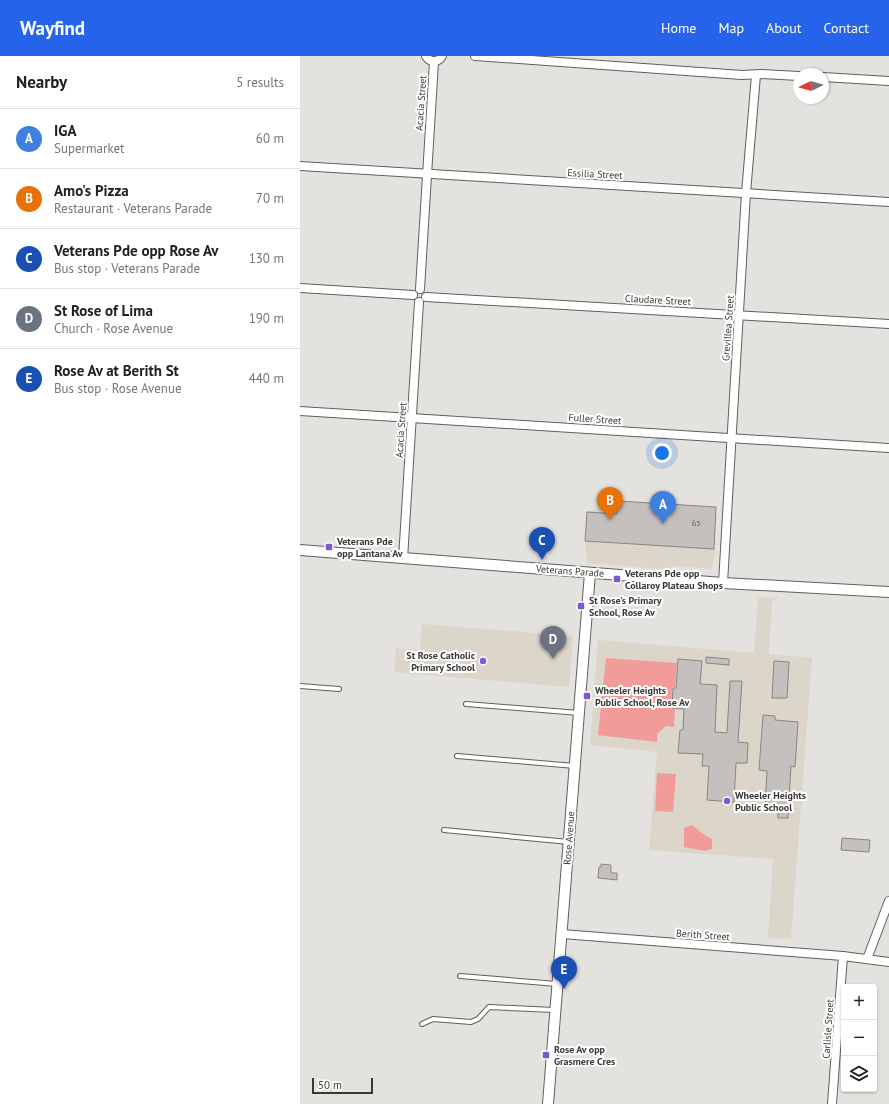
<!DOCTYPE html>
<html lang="en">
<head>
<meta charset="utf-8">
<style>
  :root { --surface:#fff; --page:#f2f2f2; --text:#202124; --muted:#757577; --line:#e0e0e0; --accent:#2563eb }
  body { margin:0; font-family:"PT Sans",sans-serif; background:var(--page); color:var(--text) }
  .controls { position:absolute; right:12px; bottom:12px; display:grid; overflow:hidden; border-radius:4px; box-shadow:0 1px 3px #0004 }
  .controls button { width:36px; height:36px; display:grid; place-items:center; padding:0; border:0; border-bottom:1px solid var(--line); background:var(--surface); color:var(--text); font:20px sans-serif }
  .compass { position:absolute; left:493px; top:12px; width:36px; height:36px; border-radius:50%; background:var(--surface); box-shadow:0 1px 3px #0004; rotate:265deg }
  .scale { position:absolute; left:12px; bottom:10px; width:61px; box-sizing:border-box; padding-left:4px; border:2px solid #393836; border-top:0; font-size:11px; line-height:14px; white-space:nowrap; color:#393836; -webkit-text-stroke:3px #fff; paint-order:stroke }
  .you { position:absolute; left:362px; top:397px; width:14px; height:14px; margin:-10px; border:3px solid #fff; border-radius:50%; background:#1a73e8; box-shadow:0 0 0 6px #1a73e833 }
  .badge { display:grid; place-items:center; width:26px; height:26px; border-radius:50%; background:var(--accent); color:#fff; font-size:13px; font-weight:700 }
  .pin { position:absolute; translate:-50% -33px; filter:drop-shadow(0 1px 2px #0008) }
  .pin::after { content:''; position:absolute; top:21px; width:14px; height:12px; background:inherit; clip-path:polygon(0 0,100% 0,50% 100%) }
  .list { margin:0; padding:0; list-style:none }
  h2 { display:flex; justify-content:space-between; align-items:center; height:52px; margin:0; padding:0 16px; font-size:17px }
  h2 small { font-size:13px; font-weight:400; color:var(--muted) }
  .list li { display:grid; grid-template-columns:26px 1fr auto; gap:12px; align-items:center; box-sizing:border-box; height:60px; padding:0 16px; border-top:1px solid var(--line) }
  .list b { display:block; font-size:15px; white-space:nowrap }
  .list p { margin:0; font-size:13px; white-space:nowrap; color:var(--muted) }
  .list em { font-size:13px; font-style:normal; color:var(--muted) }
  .icon { flex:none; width:22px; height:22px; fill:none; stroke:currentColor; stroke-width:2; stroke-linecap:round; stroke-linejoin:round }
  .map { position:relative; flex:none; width:589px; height:1048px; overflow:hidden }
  header { display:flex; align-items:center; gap:24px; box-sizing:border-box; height:56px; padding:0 20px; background:var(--accent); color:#fff }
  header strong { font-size:19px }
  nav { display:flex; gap:22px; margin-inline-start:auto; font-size:14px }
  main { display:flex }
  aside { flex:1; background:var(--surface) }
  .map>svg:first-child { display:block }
</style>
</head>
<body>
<header>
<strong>Wayfind</strong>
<nav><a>Home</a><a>Map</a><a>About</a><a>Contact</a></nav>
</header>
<main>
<aside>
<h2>Nearby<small>5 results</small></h2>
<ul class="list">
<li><span class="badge" style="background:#3f7fe0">A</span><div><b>IGA</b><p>Supermarket</p></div><em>60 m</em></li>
<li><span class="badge" style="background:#e8710a">B</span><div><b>Amo's Pizza</b><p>Restaurant · Veterans Parade</p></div><em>70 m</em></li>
<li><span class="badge" style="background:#1a4fb4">C</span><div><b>Veterans Pde opp Rose Av</b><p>Bus stop · Veterans Parade</p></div><em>130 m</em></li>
<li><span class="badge" style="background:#6b7280">D</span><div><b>St Rose of Lima</b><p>Church · Rose Avenue</p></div><em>190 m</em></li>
<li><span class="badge" style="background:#1a4fb4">E</span><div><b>Rose Av at Berith St</b><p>Bus stop · Rose Avenue</p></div><em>440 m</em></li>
</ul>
</aside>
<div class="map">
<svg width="589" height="1048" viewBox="0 0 589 1048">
  <rect width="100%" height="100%" fill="#e4e2de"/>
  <g fill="#dbd5ca">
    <polygon points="318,445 416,451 414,493 416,494 412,513 376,510 362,513 287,507 285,485 287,456"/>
    <polygon points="455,541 478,542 472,546 469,598 512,602 491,883 468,882 473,803 349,794 357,696 290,689 298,584 454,597 458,544"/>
    <polygon points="122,568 273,580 269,631 94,616 96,592 120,594"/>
  </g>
  <g fill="#f29c99">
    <polygon points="306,602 377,607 375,632 372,631 371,652 375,653 374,671 366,670 357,678 357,686 298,679"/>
    <polygon points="357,717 376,718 373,756 355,755"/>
    <polygon points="392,769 403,778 412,783 412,793 405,795 384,791 384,772"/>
  </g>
  <g fill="#c4c0be" stroke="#898582">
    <polygon points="318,445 416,451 414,493 285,485 287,456 317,458"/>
    <polygon points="406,601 429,603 429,609 406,607"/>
    <polygon points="378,603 402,605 400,628 417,629 415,676 427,677 430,625 442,625 438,686 448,687 447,707 436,707 434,746 407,744 409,710 402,710 403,698 378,697 380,674 383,674 384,653 372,652 373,632 376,632"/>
    <polygon points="474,605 489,606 487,642 472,642"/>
    <polygon points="463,659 475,660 475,664 498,666 495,711 491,710 488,762 478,762 478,753 465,752 467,715 459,714"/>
    <polygon points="542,782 570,784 569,796 541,794"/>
    <polygon points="301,808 311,809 311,817 317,817 317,824 298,822 299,811 301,811"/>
  </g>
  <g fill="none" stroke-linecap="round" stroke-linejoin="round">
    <defs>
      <g id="service">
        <polyline points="0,630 39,633"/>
        <polyline points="166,648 279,657"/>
        <polyline points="157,700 275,710"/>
        <polyline points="144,774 269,786"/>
        <polyline points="160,920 257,928"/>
        <polyline points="122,968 133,963 171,966 178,963 189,951 254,954"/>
      </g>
      <g id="minor">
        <path d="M126 0C130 7 138 7 142 0"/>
        <polyline points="175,0 442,19 461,18 499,20"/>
        <polyline points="523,21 589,25"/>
        <polyline points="0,110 589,146"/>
        <polyline points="0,232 113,239"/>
        <polyline points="120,233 134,6"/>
        <polyline points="126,241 589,268"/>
        <polyline points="0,355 589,392"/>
        <polyline points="103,503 119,246"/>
        <polyline points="423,527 446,137 456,19"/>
        <polyline points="262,878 543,900 589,906"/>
        <polyline points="567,903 589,845"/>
        <polyline points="532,1048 543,900"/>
      </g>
      <g id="tertiary">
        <polyline points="0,494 423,527 589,536"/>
        <polyline points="248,1048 290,517"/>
      </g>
    </defs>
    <use href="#service" stroke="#615f5c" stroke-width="6"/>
    <use href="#minor" stroke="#615f5c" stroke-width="10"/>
    <use href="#tertiary" stroke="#615f5c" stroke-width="12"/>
    <use href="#service" stroke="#fff" stroke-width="4"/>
    <use href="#minor" stroke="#fff" stroke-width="8"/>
    <use href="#tertiary" stroke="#fff" stroke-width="10"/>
  </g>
  <g fill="#7e59d3" stroke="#fff" stroke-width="1.5">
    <rect x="25" y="487" width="8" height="8" rx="2"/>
    <rect x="313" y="519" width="8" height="8" rx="2"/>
    <rect x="277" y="546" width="8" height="8" rx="2"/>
    <circle cx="183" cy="605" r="4"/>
    <rect x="283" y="636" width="8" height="8" rx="2"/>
    <circle cx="427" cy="745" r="4"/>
    <rect x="242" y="995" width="8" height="8" rx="2"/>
  </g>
  <g text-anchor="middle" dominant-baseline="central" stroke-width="4" stroke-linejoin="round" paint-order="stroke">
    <g font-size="8" fill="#5c5a58">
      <text x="396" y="467">63</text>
    </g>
    <g font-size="10" fill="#393836" stroke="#fff">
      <text transform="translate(121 47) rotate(-86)">Acacia Street</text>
      <text transform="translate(295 118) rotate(3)">Essilia Street</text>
      <text transform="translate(358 244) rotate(3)">Claudare Street</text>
      <text transform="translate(428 272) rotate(-86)">Grevillea Street</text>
      <text transform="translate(295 363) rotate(4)">Fuller Street</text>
      <text transform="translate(101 374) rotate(-86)">Acacia Street</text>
      <text transform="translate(270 515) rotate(4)">Veterans Parade</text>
      <text transform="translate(269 782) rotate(-86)">Rose Avenue</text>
      <text transform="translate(403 879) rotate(4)">Berith Street</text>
      <text transform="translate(528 973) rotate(-86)">Carlisle Street</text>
    </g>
    <g font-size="10" font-weight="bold" fill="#393836" stroke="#fff" text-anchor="start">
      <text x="37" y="485">Veterans Pde<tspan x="37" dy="12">opp Lantana Av</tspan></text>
      <text x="325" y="517">Veterans Pde opp<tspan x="325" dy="12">Collaroy Plateau Shops</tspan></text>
      <text x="289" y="544">St Rose's Primary<tspan x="289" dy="12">School, Rose Av</tspan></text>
      <text x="175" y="599" text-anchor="end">St Rose Catholic<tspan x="175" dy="12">Primary School</tspan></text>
      <text x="295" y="634">Wheeler Heights<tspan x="295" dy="12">Public School, Rose Av</tspan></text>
      <text x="435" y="739">Wheeler Heights<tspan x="435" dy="12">Public School</tspan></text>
      <text x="254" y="993">Rose Av opp<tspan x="254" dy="12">Grasmere Cres</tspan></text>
    </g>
  </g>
</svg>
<div class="controls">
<button>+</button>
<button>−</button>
<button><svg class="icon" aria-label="layers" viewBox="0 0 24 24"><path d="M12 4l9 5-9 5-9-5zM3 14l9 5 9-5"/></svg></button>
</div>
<svg class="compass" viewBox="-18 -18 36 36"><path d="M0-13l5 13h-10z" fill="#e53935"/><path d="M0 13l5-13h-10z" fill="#757577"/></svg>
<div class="scale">50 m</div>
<div class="you"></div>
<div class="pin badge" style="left:363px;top:468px;background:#3f7fe0">A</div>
<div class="pin badge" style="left:310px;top:464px;background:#e8710a">B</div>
<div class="pin badge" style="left:242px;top:504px;background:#1a4fb4">C</div>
<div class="pin badge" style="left:253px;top:603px;background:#6b7280">D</div>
<div class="pin badge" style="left:264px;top:933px;background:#1a4fb4">E</div>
</div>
</main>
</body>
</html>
